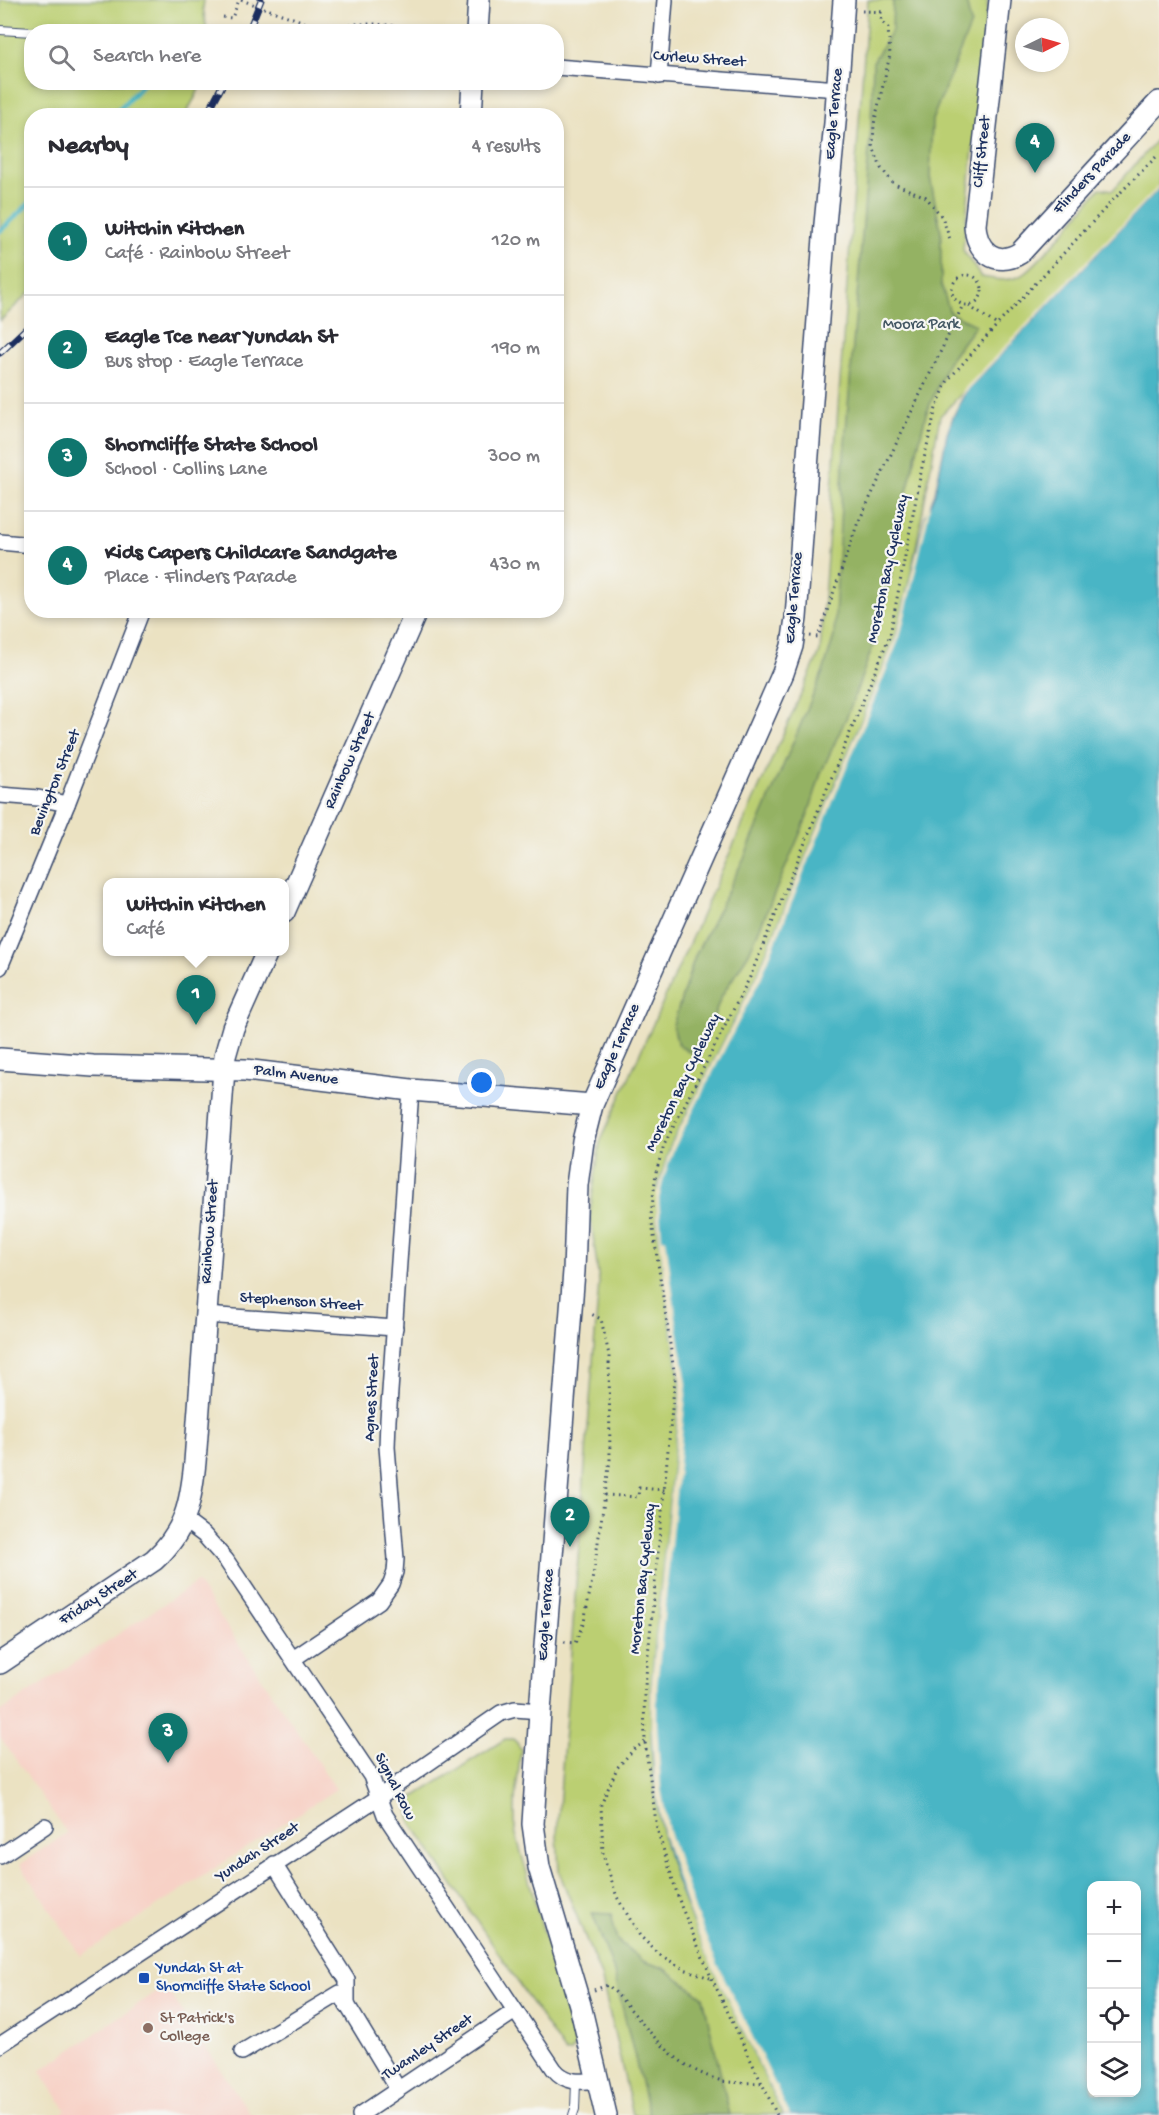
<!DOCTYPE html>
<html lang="en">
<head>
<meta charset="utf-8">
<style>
  :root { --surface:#fff; --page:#f2f2f3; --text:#2b2b33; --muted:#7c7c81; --line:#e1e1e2; --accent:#0f766e }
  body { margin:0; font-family:"Gochi Hand",sans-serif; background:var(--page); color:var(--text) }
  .controls { position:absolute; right:18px; bottom:18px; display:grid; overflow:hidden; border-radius:12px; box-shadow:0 3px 9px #0003 }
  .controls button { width:54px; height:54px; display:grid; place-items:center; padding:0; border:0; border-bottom:2px solid var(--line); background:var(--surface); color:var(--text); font:30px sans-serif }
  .compass { position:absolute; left:1015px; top:18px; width:54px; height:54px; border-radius:50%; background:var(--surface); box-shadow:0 3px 9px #0003; rotate:85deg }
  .you { position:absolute; left:482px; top:1083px; width:21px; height:21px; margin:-15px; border:4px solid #fff; border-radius:50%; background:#1a73e8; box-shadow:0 0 0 9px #1a73e833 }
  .badge { display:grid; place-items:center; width:39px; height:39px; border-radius:50%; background:var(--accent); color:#fff; font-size:20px; font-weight:700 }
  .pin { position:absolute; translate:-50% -50px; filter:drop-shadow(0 2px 3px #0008) }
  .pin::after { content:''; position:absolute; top:32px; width:21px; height:18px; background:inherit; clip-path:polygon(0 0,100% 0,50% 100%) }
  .popup { position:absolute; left:103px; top:878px; width:186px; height:78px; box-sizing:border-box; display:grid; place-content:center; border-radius:12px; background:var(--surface); filter:drop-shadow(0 2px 4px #0005); font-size:20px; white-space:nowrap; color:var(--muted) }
  .popup b { font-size:22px; color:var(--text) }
  .popup::after { content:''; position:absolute; left:50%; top:100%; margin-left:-12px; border:12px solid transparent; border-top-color:var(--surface) }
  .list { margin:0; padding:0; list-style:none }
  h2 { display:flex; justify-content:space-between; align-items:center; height:78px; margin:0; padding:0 24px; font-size:26px }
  h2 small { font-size:20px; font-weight:400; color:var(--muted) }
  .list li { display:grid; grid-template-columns:39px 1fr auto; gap:18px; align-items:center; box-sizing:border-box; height:108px; padding:0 24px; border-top:2px solid var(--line) }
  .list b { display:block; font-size:22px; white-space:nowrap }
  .list p { margin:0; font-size:20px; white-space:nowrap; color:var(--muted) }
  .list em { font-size:20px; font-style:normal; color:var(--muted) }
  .icon { flex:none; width:33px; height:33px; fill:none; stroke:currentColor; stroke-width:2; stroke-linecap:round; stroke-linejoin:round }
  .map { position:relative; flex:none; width:1159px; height:2115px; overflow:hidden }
  .search { position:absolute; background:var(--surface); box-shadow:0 3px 9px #0003; left:24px; top:24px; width:540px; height:66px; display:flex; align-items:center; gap:15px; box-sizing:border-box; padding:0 21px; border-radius:24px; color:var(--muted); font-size:22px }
  .panel { position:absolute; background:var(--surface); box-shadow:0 3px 9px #0003; left:24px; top:108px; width:540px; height:510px; border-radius:24px }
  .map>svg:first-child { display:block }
</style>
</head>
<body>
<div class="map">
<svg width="1159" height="2115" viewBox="0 0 1159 2115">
  <rect width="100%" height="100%" fill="#f6f6f2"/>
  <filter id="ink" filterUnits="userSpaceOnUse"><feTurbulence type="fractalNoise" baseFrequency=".0167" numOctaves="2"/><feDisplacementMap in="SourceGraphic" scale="12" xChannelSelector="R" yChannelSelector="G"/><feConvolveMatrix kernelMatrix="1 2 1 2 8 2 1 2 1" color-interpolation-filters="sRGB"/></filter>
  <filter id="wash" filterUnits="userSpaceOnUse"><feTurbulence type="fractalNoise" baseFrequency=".008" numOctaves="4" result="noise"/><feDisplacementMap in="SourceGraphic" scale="24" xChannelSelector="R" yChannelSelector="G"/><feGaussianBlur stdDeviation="1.35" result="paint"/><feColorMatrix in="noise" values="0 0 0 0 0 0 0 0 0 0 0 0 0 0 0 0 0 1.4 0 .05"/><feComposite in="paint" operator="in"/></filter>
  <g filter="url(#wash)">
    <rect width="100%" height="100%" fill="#ebe2c2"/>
    <g fill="#f7d1c6">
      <polygon points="197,1582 336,1789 81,1956 20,1864 67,1833 0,1737 0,1712"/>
      <polygon points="165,1986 251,2115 60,2115 66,2110 40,2071"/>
    </g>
    <g fill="#bbcf72" stroke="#6b7f68" stroke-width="1.5">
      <polygon points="0,0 204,0 203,8 207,31 32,32 32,82 201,83 196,96 185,115 32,116 31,291 0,321"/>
      <path d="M868 0H988L963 250 981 277C994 279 1006 282 1018 277 1035 271 1086 205 1100 188L1113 190 1159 137V189L940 416 899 641 684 1389 663 1828 689 1913 785 2115H633L601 1976 559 1872 557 1834 599 1282 590 1212 600 1142 820 652Z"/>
      <polygon points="505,1739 513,1739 517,1743 521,1750 515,1799 515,1831 576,2046 570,2052 565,2053 411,1822 409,1808 414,1797"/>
    </g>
    <g fill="#94b264" stroke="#587061" stroke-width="1.5">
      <polygon points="893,0 966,0 971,24 932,120 930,177 941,232 941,284 950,313 976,325 948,362 926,414 904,504 890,580 874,643 848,714 821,773 808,815 749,953 721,997 709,1029 695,1055 678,1045 673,1025 695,956 745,856 824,669 834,636 843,468 871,125 873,62 892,30"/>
      <polygon points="592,1913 611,1914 617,1940 643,1961 664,1968 703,1997 730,2115 649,2115 613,1969"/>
    </g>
    <path fill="#48b5c5" stroke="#327292" stroke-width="1.5" fill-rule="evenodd" d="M1159 188V2115H783C764 2075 745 2035 726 1995 699 1938 670 1878 659 1815 651 1773 651 1730 651 1687L681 1384 670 1318 657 1220 658 1188 670 1147 757 976 896 636 925 517 935 493 947 434 953 417 966 391ZM1092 1886H1136V2092H1092Z"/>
    <g fill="#ebe2c2">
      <polygon points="1159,185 1159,188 966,391 951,414 964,389"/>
      <polygon points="933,485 928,518 900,637 761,978 674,1149 664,1177 659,1199 662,1239 666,1239 676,1317 687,1384 657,1687 657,1724 661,1788 669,1832 695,1910 712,1952 790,2115 783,2115 706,1954 689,1913 663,1834 655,1789 651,1725 651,1687 681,1384 666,1293 657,1220 656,1195 670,1147 757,976 896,636"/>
    </g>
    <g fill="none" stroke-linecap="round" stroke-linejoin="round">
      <g stroke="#48b5c5" stroke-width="5">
        <polyline points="113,116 145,82"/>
        <polyline points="0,231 32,201"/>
      </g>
    </g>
  </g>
  <g filter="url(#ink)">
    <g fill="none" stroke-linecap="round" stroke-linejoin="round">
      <defs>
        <g id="lane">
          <polyline points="0,30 32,32"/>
          <polyline points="573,2115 575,2109 576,2082"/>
        </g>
        <g id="street">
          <polyline points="556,67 838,89"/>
          <polyline points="659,76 665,0"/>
          <polyline points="0,542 32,545"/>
          <polyline points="0,795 38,798 67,804"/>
          <polyline points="0,967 67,804 142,610"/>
          <polyline points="205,1315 395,1328"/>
          <path d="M184 1520 204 1535 226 1560 371 1776 385 1815 554 2069C566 2084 581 2082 598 2080"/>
          <polyline points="293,1659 379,1601 391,1584 395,1572 396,1559 387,1447 388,1420 411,1090"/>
          <polyline points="0,1856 45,1826"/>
          <polyline points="274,1864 347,1980 347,2006"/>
          <polyline points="0,2045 379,1797 501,1713 515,1709 540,1711"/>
          <polyline points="242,2052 340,1993 398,2089"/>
          <polyline points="360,2115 515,2011"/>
        </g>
        <g id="secondary">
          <path d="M1000 0 975 225C976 251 996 268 1020 253L1159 102"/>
          <polyline points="477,32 479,0"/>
          <polyline points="471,116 473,82"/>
          <polyline points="284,912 417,610"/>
          <polyline points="0,1059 93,1066 245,1070 411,1090 592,1105"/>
          <path d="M0 1663 154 1560C186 1531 191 1502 195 1462L225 1056 233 1028 267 952"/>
          <polyline points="606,2115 580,2005 539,1867 533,1824 540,1711 574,1271 577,1185 583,1141 592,1105 783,673 792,646 796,618 825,224 835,123 844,0"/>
        </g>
      </defs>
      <use href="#lane" stroke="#3a4a6d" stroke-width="10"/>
      <use href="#street" stroke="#3a4a6d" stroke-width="18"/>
      <use href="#secondary" stroke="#3a4a6d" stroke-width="24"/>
      <g stroke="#3a4a6d" stroke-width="3" stroke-dasharray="1.5 4.5" stroke-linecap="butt">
        <polyline points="241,0 322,28 341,28 355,24 374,24 459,31"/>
        <polyline points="862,11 886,12"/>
        <polyline points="881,12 881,21 888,28 890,55 874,124 873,147 881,168 894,184 926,197 942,217 950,239"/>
        <polyline points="223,17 232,18 239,0"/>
        <circle cx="967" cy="290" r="15"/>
        <polyline points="969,306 997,325"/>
        <polyline points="810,636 818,637 857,525 963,305"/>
        <polyline points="605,1495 638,1497 639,1488 665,1490"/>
        <polyline points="564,1642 575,1643 584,1622 594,1570 610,1460 609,1355 601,1319 589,1313"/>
        <polyline points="645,1742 634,1749 617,1768 601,1805 603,1855 617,1897 640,1936 660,1955 684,1969 710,1978"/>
        <path d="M594 1990 608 1985C645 2021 665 2064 719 2080 732 2084 748 2082 761 2083"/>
        <polyline points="777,2115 712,1979 681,1906 657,1829 645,1742 644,1696 675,1378 651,1216 656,1172 664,1145 750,977 890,635 922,467 936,408 948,380 997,325 1113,200 1159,154"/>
      </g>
      <use href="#lane" stroke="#fff" stroke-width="8"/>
      <use href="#street" stroke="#fff" stroke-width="15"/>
      <use href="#secondary" stroke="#fff" stroke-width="21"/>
      <defs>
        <g id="rail">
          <polyline points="248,32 261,0"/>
          <polyline points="206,116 224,82"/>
          <polyline points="0,353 32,323"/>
        </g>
      </defs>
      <use href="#rail" stroke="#1b2f5e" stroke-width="7"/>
      <use href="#rail" stroke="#f6f6f2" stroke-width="4.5" stroke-dasharray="14" stroke-linecap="butt"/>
    </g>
  </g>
  <rect fill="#1a4fb4" stroke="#f6f6f2" stroke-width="2" x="138" y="1972" width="12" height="12" rx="3"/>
  <circle fill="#8d6e63" stroke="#f6f6f2" stroke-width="2" cx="148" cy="2028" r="6"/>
  <g text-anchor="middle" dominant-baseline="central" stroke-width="4.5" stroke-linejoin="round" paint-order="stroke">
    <g font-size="16" fill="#1b2f5e" stroke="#f6f6f2">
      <text transform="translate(699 60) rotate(4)">Curlew Street</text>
      <text transform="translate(835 114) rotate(-85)">Eagle Terrace</text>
      <text transform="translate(983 152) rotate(-84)">Cliff Street</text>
      <text transform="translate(1093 174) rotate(-47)">Flinders Parade</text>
      <text transform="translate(889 569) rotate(-78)">Moreton Bay Cycleway</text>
      <text transform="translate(795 598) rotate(-85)">Eagle Terrace</text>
      <text transform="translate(351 761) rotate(-66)">Rainbow Street</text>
      <text transform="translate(56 783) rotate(-68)">Bevington Street</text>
      <text transform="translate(618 1047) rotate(-66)">Eagle Terrace</text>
      <text transform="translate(296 1076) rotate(7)">Palm Avenue</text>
      <text transform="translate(684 1083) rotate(-64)">Moreton Bay Cycleway</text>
      <text transform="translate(211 1232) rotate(-86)">Rainbow Street</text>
      <text transform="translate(301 1303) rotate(4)">Stephenson Street</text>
      <text transform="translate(373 1398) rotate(-87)">Agnes Street</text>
      <text transform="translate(644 1579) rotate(-84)">Moreton Bay Cycleway</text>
      <text transform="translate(99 1598) rotate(-33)">Friday Street</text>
      <text transform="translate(547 1615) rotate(-86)">Eagle Terrace</text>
      <text transform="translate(394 1787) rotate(63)">Signal Row</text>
      <text transform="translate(258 1853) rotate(-33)">Yundah Street</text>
      <text transform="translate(428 2048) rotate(-34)">Twamley Street</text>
    </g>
    <g font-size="16" fill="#435763" stroke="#f6f6f2">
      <text x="921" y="325">Moora Park</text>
    </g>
    <g font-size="16" fill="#164399" stroke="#f6f6f2" text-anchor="start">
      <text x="156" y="1969">Yundah St at<tspan x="156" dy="18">Shorncliffe State School</tspan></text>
    </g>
    <g font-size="16" fill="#785e54" stroke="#f6f6f2" text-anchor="start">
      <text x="160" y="2019">St Patrick's<tspan x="160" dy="18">College</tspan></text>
    </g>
  </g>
</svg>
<div class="controls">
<button>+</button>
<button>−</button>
<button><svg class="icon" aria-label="locate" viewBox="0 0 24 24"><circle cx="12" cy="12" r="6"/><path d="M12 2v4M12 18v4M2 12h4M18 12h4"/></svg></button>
<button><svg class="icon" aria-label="layers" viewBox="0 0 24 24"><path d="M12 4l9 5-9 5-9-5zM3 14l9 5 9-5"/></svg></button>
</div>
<svg class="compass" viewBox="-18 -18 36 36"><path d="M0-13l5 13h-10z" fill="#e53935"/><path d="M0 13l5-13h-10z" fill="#7c7c81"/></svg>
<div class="you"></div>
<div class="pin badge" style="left:196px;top:1025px">1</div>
<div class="popup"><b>Witchin Kitchen</b>Café</div>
<div class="pin badge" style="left:570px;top:1547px">2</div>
<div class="pin badge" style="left:168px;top:1763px">3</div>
<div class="pin badge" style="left:1035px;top:173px">4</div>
<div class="search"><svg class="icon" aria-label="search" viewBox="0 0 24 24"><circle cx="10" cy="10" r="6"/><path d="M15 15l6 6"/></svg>Search here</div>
<section class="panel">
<h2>Nearby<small>4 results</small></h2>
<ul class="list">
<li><span class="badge">1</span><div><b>Witchin Kitchen</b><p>Café · Rainbow Street</p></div><em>120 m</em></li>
<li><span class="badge">2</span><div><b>Eagle Tce near Yundah St</b><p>Bus stop · Eagle Terrace</p></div><em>190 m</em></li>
<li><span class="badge">3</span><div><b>Shorncliffe State School</b><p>School · Collins Lane</p></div><em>300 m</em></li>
<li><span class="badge">4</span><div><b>Kids Capers Childcare Sandgate</b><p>Place · Flinders Parade</p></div><em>430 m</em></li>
</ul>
</section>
</div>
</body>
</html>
